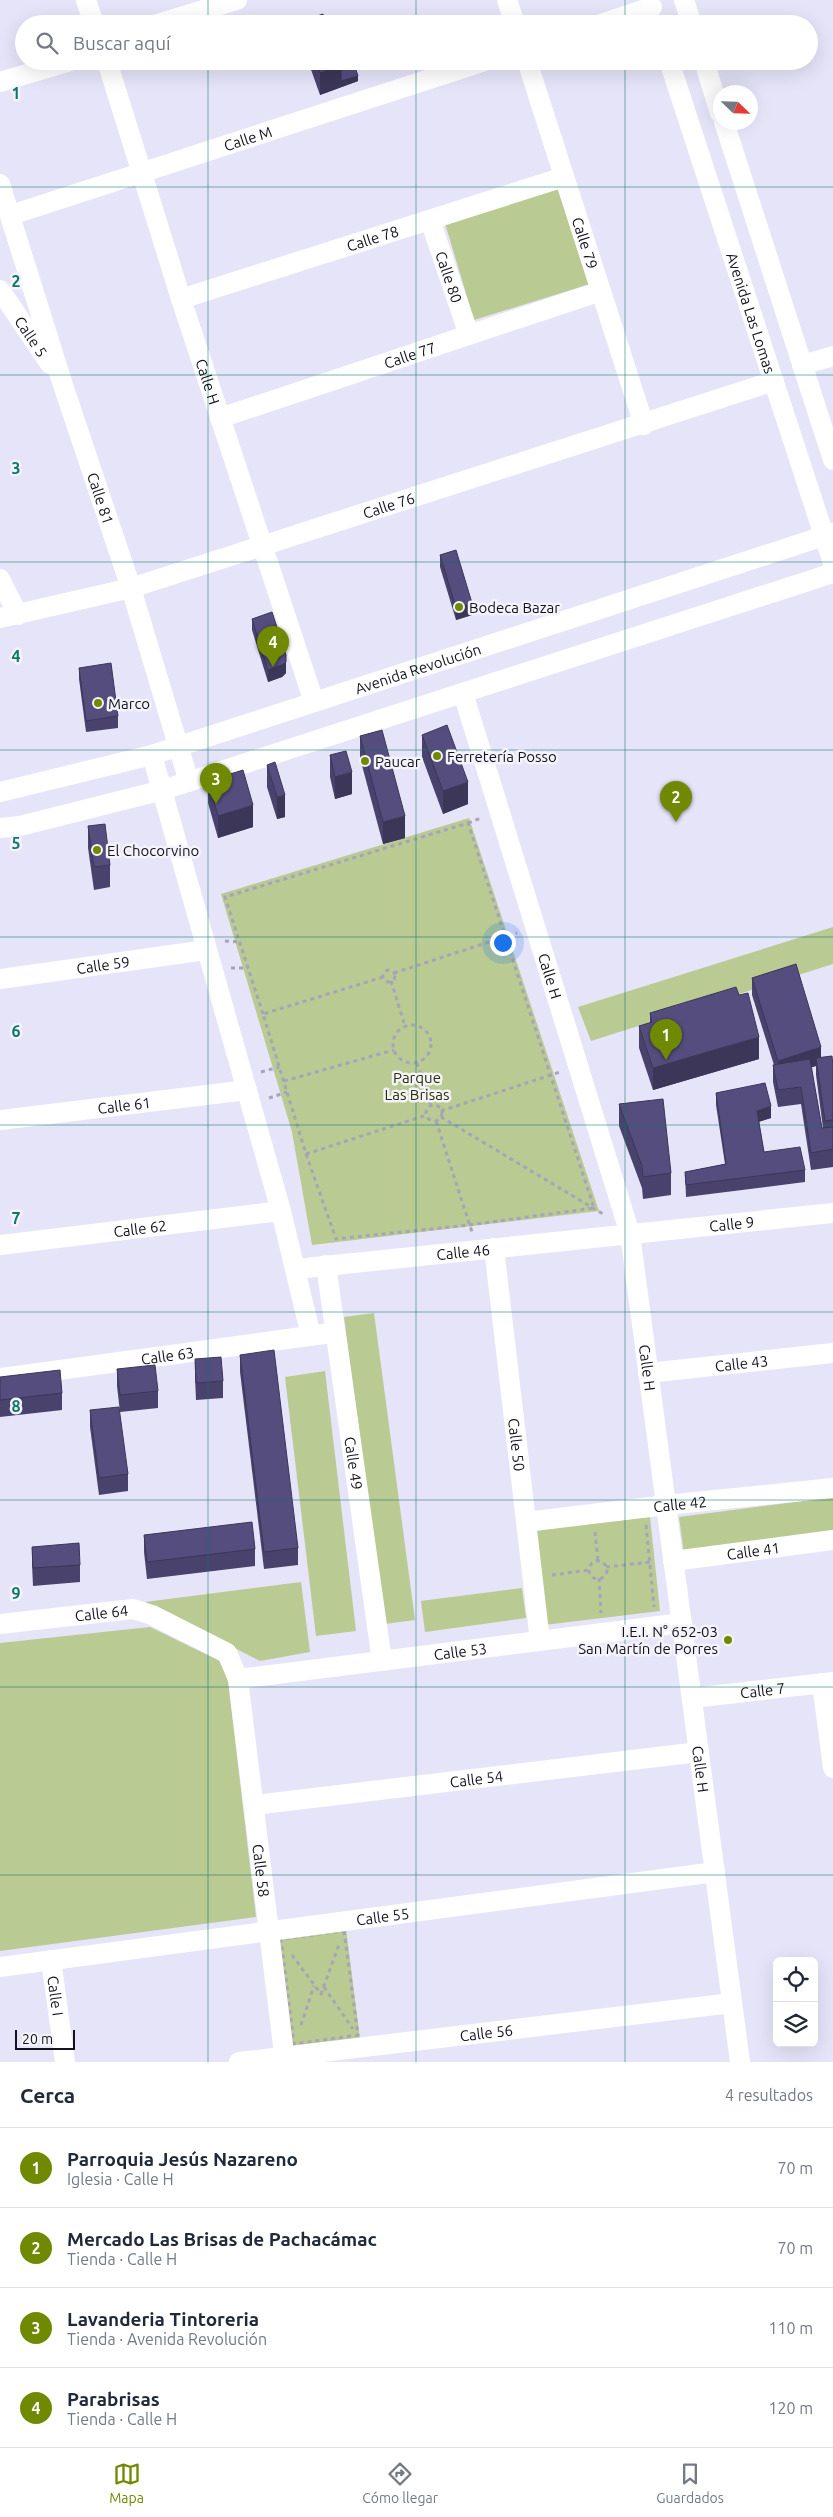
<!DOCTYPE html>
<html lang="es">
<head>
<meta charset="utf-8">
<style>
  :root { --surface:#fff; --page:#f6f6f7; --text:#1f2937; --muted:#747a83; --line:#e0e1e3; --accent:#6f8900 }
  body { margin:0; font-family:Ubuntu,sans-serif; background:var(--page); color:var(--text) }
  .controls { position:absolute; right:15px; bottom:15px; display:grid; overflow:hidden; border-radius:8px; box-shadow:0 5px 20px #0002 }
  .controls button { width:45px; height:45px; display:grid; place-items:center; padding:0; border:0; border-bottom:1px solid var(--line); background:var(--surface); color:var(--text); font:25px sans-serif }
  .compass { position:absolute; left:713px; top:85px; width:45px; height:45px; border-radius:50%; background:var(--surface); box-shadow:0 5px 20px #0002; rotate:113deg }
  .scale { position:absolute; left:15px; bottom:12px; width:60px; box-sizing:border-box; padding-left:5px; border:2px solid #14121e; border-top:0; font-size:14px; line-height:18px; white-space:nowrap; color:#14121e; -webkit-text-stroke:4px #f4f3fa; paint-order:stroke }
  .you { position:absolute; left:502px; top:942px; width:18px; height:18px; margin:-12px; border:4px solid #fff; border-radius:50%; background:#1a73e8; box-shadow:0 0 0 8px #1a73e833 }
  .badge { display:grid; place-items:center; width:32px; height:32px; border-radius:50%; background:var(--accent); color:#fff; font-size:16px; font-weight:700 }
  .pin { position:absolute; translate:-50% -41px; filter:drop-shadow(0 1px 2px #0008) }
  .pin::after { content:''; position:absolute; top:26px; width:18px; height:15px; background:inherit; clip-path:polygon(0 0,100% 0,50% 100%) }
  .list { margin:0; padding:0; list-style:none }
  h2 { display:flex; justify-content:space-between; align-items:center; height:65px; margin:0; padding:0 20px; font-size:21px }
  h2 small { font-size:16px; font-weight:400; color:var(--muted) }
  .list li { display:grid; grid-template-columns:32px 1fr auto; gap:15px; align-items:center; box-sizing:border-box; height:80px; padding:0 20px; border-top:1px solid var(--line) }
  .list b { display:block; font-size:19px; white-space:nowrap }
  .list p { margin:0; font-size:16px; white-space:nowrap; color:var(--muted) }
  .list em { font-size:16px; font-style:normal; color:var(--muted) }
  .icon { flex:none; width:28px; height:28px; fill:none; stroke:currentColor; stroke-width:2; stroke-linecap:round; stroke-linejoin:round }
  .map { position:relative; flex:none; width:833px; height:2062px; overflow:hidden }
  .search { position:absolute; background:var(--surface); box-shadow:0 5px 20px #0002; left:15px; right:15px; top:15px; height:55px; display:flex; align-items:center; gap:12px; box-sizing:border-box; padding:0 18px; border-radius:28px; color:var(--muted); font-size:19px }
  .sheet { height:385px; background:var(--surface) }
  nav { display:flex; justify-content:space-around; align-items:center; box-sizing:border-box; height:70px; border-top:1px solid var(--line); background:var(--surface); font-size:14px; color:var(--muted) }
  nav a { display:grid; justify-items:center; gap:2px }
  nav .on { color:var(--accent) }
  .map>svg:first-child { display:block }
</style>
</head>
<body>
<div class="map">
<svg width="833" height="2062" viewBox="0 0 833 2062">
  <rect width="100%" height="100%" fill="#e6e4f9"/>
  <g fill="#b9ca93">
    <polygon points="559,184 590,284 474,320 444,220"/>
    <polygon points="469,818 599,1211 312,1245 292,1132 221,894"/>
    <polygon points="833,927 833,964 591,1041 578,1007"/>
    <polygon points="374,1313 415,1620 385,1624 344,1317"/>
    <polygon points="325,1371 356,1631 316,1636 285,1377"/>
    <polygon points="833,1497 833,1535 684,1554 679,1517"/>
    <polygon points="650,1517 660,1611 544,1625 534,1530"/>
    <polygon points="301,1582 310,1652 260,1661 145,1602"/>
    <polygon points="522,1588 526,1618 425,1632 421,1601"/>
    <polygon points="150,1627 222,1662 227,1672 256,1917 0,1951 0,1643"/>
    <polygon points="346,1928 360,2039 292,2048 278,1937"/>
  </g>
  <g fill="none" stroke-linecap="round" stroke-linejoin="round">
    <g stroke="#a6a4b6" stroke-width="3" stroke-dasharray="4 4" stroke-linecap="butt">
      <polyline points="468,823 481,818"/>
      <polyline points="225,941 239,942"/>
      <polyline points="231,968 248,968"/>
      <circle cx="389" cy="976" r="6"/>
      <polyline points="394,973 517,933"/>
      <polyline points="383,977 263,1014 306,1154 427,1115"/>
      <polyline points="391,981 405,1026"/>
      <polyline points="263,1014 225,897 468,823 594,1208 469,1225 336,1239 306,1154"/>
      <circle cx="412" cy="1044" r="19"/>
      <polyline points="417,1063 431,1106"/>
      <polyline points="261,1072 279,1067"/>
      <polyline points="284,1081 394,1050"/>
      <polyline points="269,1098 287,1092"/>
      <circle cx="434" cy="1113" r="8"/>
      <polyline points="441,1111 560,1072"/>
      <polyline points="441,1117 603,1214"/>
      <polyline points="436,1121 472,1232"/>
      <polyline points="646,1525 654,1607"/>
      <polyline points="595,1532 598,1561"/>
      <circle cx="598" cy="1570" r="9"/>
      <polyline points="606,1567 650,1562"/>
      <polyline points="552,1575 589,1570"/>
      <polyline points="599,1578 601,1613"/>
      <polygon points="344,1931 358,2035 294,2044 281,1939"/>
      <polyline points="292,1955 321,1994 340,1942"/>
      <polyline points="324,1987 353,2029"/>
      <polyline points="301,2025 314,1986"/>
    </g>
    <g stroke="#fff" stroke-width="20">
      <polyline points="86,0 94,24"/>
      <polyline points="507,0 515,24"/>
      <polyline points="684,0 692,24"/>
      <polyline points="157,24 237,0"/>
      <polyline points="601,24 652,7"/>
      <path id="s1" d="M107 61 181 299 314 702"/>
      <path id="s2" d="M527 61 644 425"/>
      <path id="s3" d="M669 61 833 563"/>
      <polyline points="704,61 720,113"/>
      <polyline points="0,82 71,61"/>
      <polyline points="724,122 833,460"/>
      <path id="s4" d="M0 184 62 382 131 588 189 782"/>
      <path id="s5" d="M11 215 485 61"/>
      <path id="s6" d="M430 220 469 335"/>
      <path id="s7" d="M0 290 50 364"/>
      <path id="s8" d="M181 299 564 177"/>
      <polyline points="802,365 833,356"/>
      <path id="s9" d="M220 418 601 291"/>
      <polyline points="0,579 18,615"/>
      <path id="s10" d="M0 618 131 588 774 381"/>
      <path id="s11" d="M463 693 630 1234 740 2062"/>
      <polyline points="152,755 281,1211 311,1336"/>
      <path id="s12" d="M0 792 152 755 833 533"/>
      <polyline points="0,828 20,826 163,790 833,573"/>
      <path id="s13" d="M0 979 206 950"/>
      <path id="s14" d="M0 1120 247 1090"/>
      <path id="s15" d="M0 1245 281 1211"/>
      <path id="s16" d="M494 1248 540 1641"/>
      <path id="s17" d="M326 1265 382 1661"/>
      <path id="s18" d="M296 1269 833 1213"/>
      <path id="s19" d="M648 1373 833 1353"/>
      <path id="s20" d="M0 1378 324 1334"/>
      <path id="s21" d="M526 1522 666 1505 833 1488"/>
      <path id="s22" d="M673 1561 833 1540"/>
      <path id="s23" d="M0 1624 133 1609 152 1615 227 1653 238 1679 285 2062"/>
      <path id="s24" d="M238 1679 682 1623"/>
      <polyline points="822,1683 833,1768"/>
      <path id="s25" d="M692 1698 833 1682"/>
      <path id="s26" d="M254 1805 699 1752"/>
      <path id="s27" d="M51 1960 65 2062"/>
      <path id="s28" d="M0 1967 715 1872"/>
      <path id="s29" d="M239 2062 732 2003"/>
    </g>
  </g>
  <g fill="#49426c" fill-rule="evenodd">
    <polygon points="308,61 353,61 358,81 320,95"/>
    <polygon points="440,555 472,615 456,620 440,567"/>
    <polygon points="252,619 286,673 282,677 268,682 252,630"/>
    <polygon points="79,668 118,716 118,728 86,732 79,679"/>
    <polygon points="422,735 468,804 443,814 422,757"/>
    <polygon points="360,736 405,838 383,844 360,758"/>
    <polygon points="330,755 352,794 335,799 330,777"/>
    <polygon points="267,765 285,817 277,819 267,787"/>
    <polygon points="208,781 253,827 218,838 208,803"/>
    <polygon points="88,826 110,865 110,887 94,890 88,848"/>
    <path d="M752 978 821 1057 833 1066V1167L811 1170 801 1104 778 1107 773 1082V1065H774L752 995ZM816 1066V1075L823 1128H822L811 1067Z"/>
    <polygon points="650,1013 759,1059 653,1090 639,1048 639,1026 650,1023"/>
    <polygon points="716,1093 771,1118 759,1122 764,1152 805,1170 805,1182 686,1197 685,1172 725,1164 716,1105"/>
    <polygon points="619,1104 671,1173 671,1195 643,1199 642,1188 619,1126"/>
    <polygon points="240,1355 298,1548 298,1565 264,1569 240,1372"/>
    <polygon points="195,1359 223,1381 223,1398 196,1400 195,1377"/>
    <polygon points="117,1369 158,1391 158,1408 120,1412 117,1386"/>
    <polygon points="0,1377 62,1393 62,1410 0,1417"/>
    <polygon points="90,1410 128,1474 128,1491 99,1495 90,1427"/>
    <polygon points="144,1535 255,1549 255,1566 147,1579 144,1552"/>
    <polygon points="32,1547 80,1565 80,1582 33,1586 32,1564"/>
  </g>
  <g fill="#3c3658">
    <polygon points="341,65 358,76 358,81 320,95 320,73"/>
    <polygon points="472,603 472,615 456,620 456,608"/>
    <polygon points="286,662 286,673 282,677 268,682 268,670"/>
    <polygon points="352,772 352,794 335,799 335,777"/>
    <polygon points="468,782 468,804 443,814 443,791"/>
    <polygon points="285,795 285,817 277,819 277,797"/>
    <polygon points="253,805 253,827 218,838 218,816"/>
    <polygon points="405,816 405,838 383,844 383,822"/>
    <polygon points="759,1037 759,1059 653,1090 653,1068"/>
    <polygon points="821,1047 821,1064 816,1058 816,1066 778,1078 778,1061"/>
    <polygon points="771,1106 771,1118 757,1122 757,1111"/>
  </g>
  <g fill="#554d7e" stroke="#3c3658">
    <polygon points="323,14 326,24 303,24 302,21"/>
    <polygon points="316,61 339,61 341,65 320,73"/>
    <polygon points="339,61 353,61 358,76 341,81 341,65"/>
    <polygon points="456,550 472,603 456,608 440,555"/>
    <polygon points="272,612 286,655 286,662 282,665 268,670 252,619"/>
    <polygon points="111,663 118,716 86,721 79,668"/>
    <polygon points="447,725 468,782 443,791 422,735"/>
    <polygon points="382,730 405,816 383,822 360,736"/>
    <polygon points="346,751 352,772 335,777 330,755"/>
    <polygon points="275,762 285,795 277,797 267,765"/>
    <polygon points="243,770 253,805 218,816 208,781"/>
    <polygon points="105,824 110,865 94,867 88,826"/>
    <polygon points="796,964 821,1047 778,1061 752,978"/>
    <polygon points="736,987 739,995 748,993 759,1037 653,1068 639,1026 652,1022 650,1013"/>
    <polygon points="832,1056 833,1066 833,1120 825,1121 816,1058"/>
    <polygon points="810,1059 822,1128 833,1127 833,1149 811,1153 801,1087 778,1090 773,1065"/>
    <polygon points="765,1083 771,1106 757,1111 764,1152 800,1147 805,1170 686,1185 685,1172 726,1164 716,1093"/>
    <polygon points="663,1099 671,1173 643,1177 642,1166 619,1104"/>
    <polygon points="274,1350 298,1548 264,1552 240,1355"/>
    <polygon points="221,1357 223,1381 196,1383 195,1359"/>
    <polygon points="155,1365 158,1391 120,1395 117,1369"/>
    <polygon points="60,1370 62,1393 0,1400 0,1377"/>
    <polygon points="119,1407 128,1474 99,1478 90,1410"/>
    <polygon points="252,1522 255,1549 147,1562 144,1535"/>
    <polygon points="79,1543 80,1565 33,1568 32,1547"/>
  </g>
  <path fill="none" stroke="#0f766e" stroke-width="1" stroke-opacity="0.55" d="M208 0V24M416 0V24M625 0V24M208 61V2062M416 61V2062M625 61V2062M0 187H833M0 375H833M0 562H833M0 750H833M0 937H833M0 1125H833M0 1312H833M0 1500H833M0 1687H833M0 1875H833"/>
  <g fill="#6f8900" stroke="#f4f3fa" stroke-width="2">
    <circle cx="459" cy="607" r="5"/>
    <circle cx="98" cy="703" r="5"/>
    <circle cx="437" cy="756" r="5"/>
    <circle cx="365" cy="761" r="5"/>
    <circle cx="97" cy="850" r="5"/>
    <circle cx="728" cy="1640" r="5"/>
  </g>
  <g text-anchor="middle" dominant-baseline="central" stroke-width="5" stroke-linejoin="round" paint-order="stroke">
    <g font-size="15" fill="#14121e" stroke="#f4f3fa">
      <text stroke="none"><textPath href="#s5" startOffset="249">Calle M</textPath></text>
      <text stroke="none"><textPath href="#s8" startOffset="201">Calle 78</textPath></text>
      <text stroke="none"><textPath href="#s2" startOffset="191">Calle 79</textPath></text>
      <text stroke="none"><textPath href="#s6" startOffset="60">Calle 80</textPath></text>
      <text stroke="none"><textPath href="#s3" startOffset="265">Avenida Las Lomas</textPath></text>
      <text stroke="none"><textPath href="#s7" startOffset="56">Calle 5</textPath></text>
      <text stroke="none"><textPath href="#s9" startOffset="200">Calle 77</textPath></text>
      <text stroke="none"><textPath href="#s1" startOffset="336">Calle H</textPath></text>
      <text stroke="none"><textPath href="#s4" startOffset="330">Calle 81</textPath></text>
      <text stroke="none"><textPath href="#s10" startOffset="405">Calle 76</textPath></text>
      <text stroke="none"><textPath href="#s12" startOffset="436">Avenida Revolución</textPath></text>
      <text stroke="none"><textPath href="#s13" startOffset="104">Calle 59</textPath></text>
      <text stroke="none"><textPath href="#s11" startOffset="296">Calle H</textPath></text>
      <text stroke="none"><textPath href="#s14" startOffset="125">Calle 61</textPath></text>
      <text stroke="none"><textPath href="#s18" startOffset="438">Calle 9</textPath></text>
      <text stroke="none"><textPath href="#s15" startOffset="141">Calle 62</textPath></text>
      <text stroke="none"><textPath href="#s18" startOffset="168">Calle 46</textPath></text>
      <text stroke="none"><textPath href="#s20" startOffset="169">Calle 63</textPath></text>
      <text stroke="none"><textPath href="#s19" startOffset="94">Calle 43</textPath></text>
      <text stroke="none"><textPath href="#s11" startOffset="701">Calle H</textPath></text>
      <text stroke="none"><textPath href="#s16" startOffset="198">Calle 50</textPath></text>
      <text stroke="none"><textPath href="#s17" startOffset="200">Calle 49</textPath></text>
      <text stroke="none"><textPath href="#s21" startOffset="155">Calle 42</textPath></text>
      <text stroke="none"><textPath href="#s22" startOffset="81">Calle 41</textPath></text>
      <text stroke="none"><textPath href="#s23" startOffset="102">Calle 64</textPath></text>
      <text stroke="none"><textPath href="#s24" startOffset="224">Calle 53</textPath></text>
      <text stroke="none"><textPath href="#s25" startOffset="71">Calle 7</textPath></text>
      <text stroke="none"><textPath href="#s11" startOffset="1106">Calle H</textPath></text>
      <text stroke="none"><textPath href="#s26" startOffset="224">Calle 54</textPath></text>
      <text stroke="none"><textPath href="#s23" startOffset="459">Calle 58</textPath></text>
      <text stroke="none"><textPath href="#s28" startOffset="386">Calle 55</textPath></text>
      <text stroke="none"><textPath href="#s27" startOffset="36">Calle I</textPath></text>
      <text stroke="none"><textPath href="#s29" startOffset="249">Calle 56</textPath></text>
    </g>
    <g font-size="15" fill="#14121e" stroke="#f4f3fa" text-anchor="start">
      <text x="469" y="607">Bodeca Bazar</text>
      <text x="108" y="703">Marco</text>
      <text x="447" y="756">Ferretería Posso</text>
      <text x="375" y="761">Paucar</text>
      <text x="107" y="850">El Chocorvino</text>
      <text x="718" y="1631" text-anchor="end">I.E.I. N° 652-03<tspan x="718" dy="17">San Martín de Porres</tspan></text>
    </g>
    <g font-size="15" fill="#253004" stroke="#f4f3fa">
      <text x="417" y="1077">Parque<tspan x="417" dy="17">Las Brisas</tspan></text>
    </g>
  </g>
  <g font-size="16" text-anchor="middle" font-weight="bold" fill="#0f766e" stroke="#f4f3fa" stroke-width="5" stroke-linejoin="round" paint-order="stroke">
    <text x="16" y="99">1</text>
    <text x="16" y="287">2</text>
    <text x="16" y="474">3</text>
    <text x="16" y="662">4</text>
    <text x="16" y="849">5</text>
    <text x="16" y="1037">6</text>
    <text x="16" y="1224">7</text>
    <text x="16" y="1412">8</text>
    <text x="16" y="1599">9</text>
  </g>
</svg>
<div class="controls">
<button><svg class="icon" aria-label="locate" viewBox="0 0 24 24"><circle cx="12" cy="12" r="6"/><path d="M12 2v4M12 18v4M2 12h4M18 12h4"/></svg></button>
<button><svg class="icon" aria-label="layers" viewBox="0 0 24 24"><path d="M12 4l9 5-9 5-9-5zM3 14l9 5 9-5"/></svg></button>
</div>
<svg class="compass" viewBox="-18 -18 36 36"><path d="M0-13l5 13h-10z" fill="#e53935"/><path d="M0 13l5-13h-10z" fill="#747a83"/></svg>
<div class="scale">20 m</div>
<div class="you"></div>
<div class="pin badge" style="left:666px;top:1060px">1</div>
<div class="pin badge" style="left:676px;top:822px">2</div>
<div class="pin badge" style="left:216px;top:804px">3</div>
<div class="pin badge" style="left:273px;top:667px">4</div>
<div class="search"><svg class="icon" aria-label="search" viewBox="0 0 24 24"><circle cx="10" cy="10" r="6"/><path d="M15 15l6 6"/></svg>Buscar aquí</div>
</div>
<section class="sheet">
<h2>Cerca<small>4 resultados</small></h2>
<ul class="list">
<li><span class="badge">1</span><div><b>Parroquia Jesús Nazareno</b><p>Iglesia · Calle H</p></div><em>70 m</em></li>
<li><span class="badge">2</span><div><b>Mercado Las Brisas de Pachacámac</b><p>Tienda · Calle H</p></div><em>70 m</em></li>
<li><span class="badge">3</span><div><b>Lavanderia Tintoreria</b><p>Tienda · Avenida Revolución</p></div><em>110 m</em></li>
<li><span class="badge">4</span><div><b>Parabrisas</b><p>Tienda · Calle H</p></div><em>120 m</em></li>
</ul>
</section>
<nav>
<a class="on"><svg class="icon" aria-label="map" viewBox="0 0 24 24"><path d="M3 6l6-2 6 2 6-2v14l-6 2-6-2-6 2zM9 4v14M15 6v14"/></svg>Mapa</a>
<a><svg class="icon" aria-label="directions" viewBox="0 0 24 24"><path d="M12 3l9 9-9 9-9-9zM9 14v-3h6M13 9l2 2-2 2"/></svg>Cómo llegar</a>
<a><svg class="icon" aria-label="saved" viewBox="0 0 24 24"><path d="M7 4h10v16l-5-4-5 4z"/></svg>Guardados</a>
</nav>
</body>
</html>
